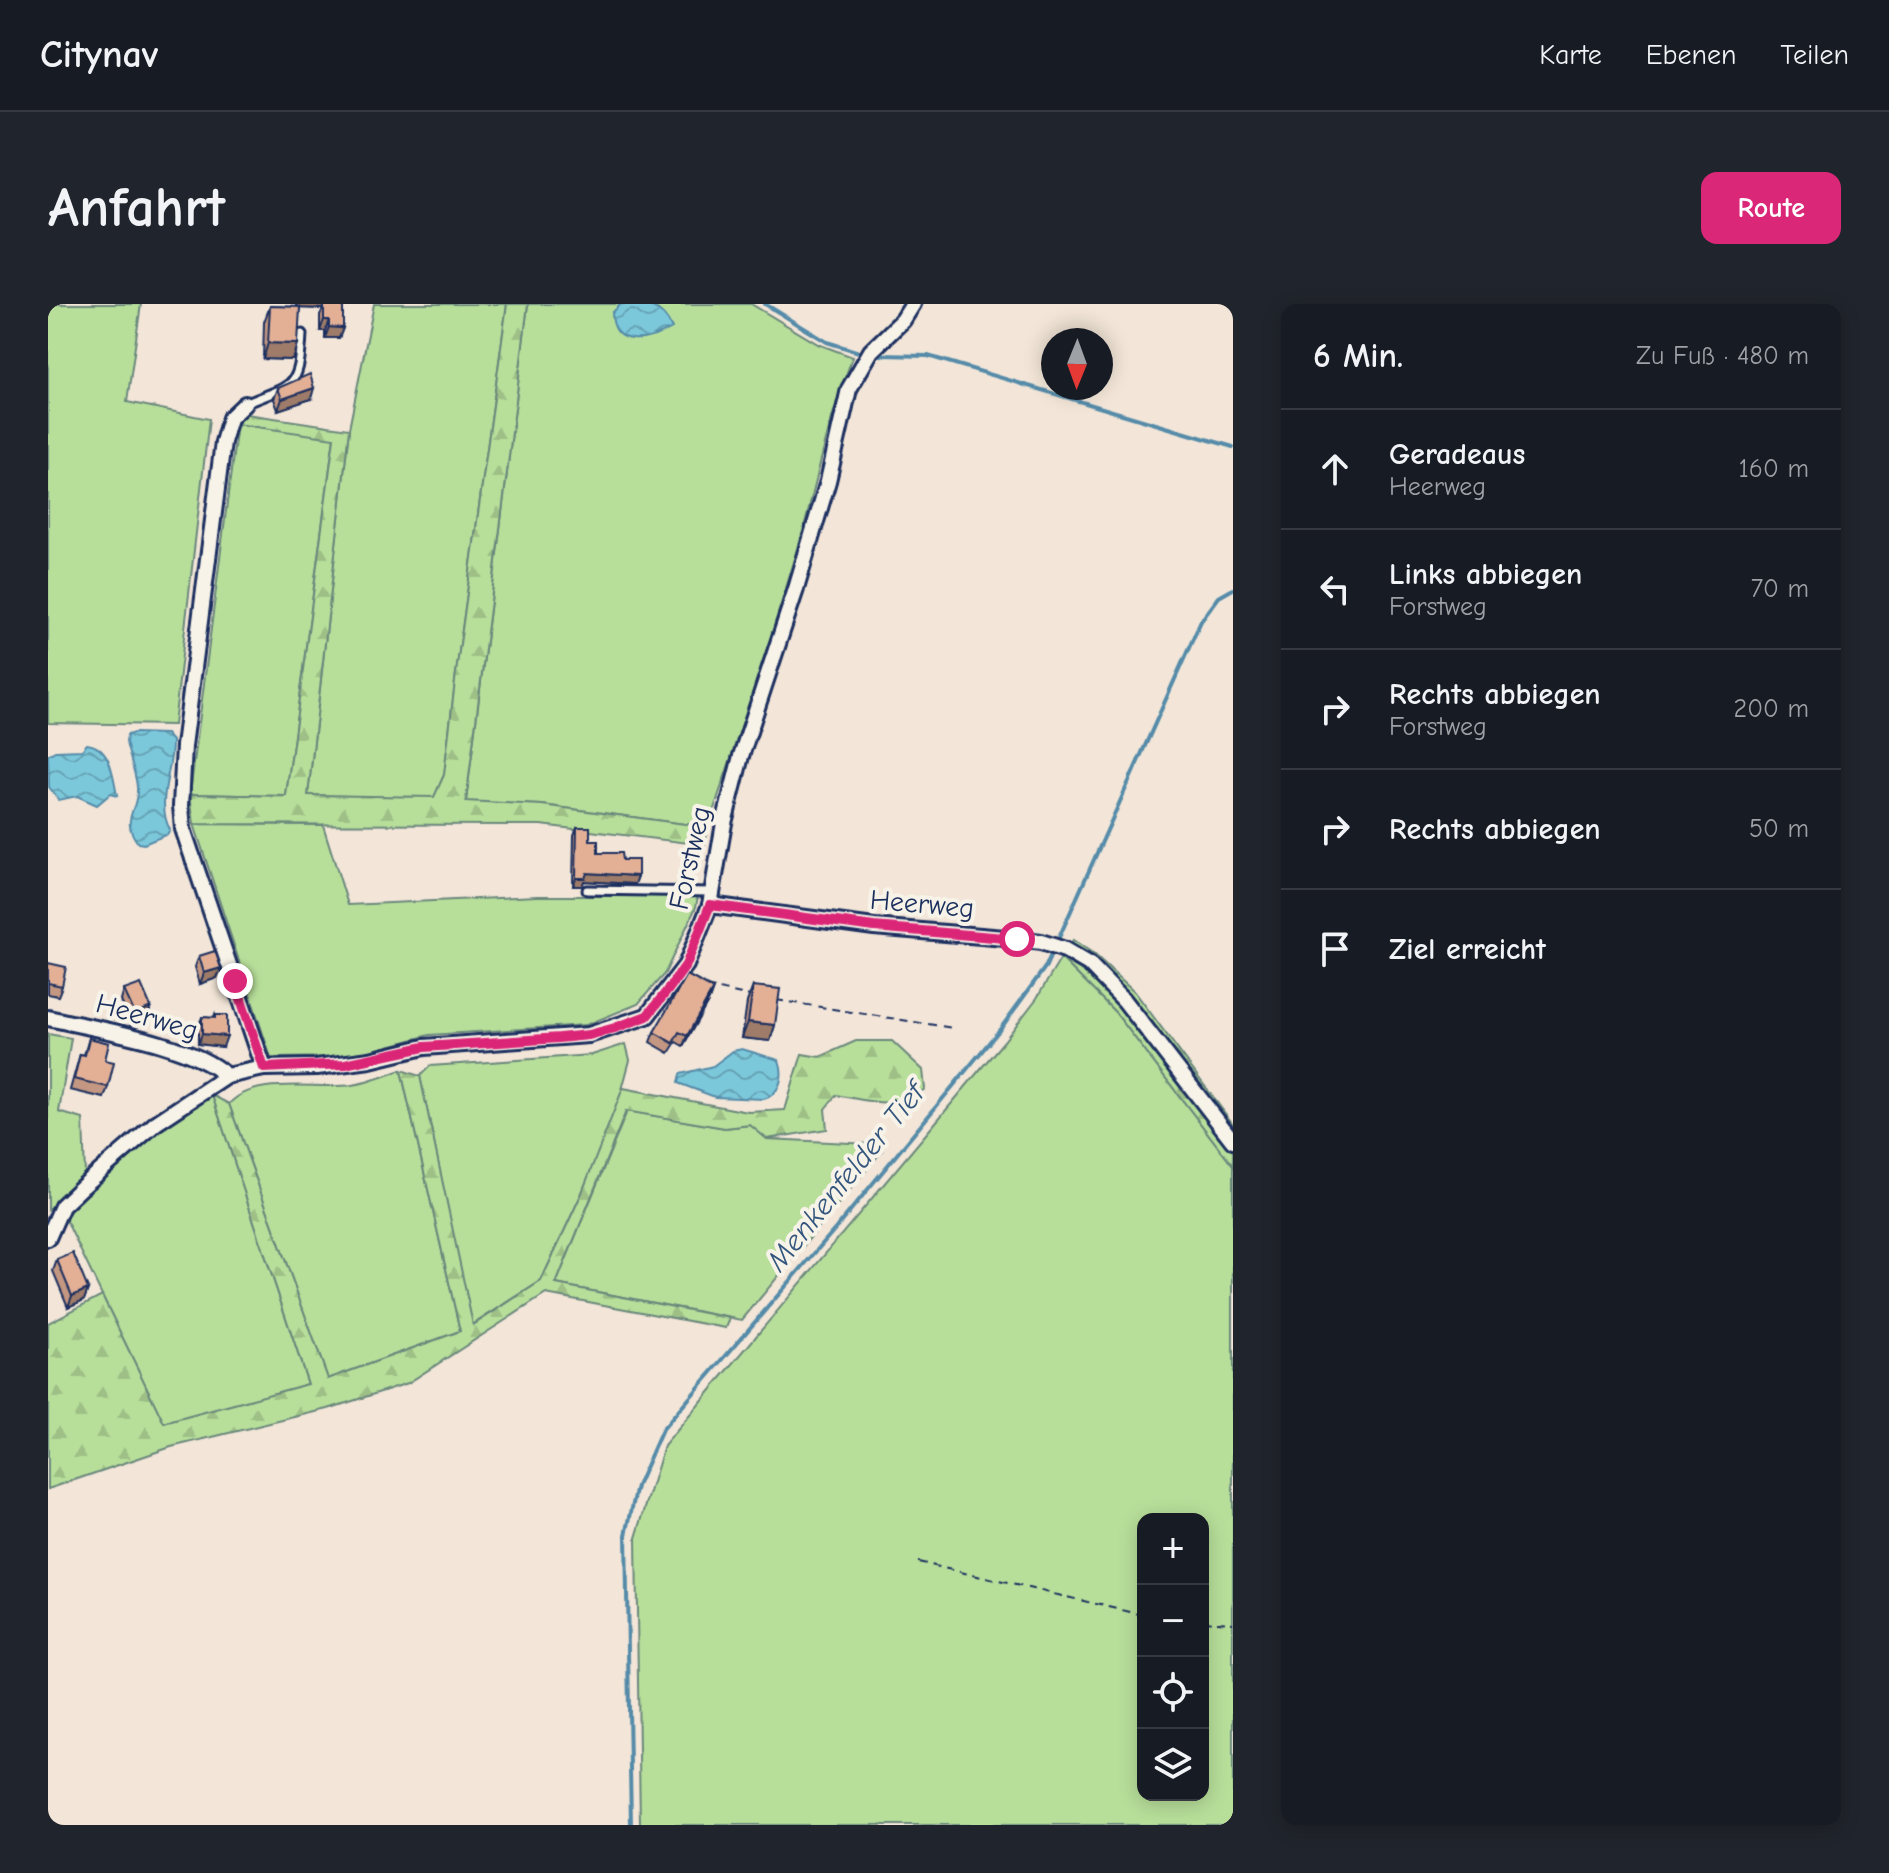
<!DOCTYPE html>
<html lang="de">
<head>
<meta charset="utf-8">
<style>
  :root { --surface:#171b24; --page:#20242c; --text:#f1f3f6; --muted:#9ea1a6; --line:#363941; --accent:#db2777 }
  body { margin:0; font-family:"Comic Neue",sans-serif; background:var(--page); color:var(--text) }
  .controls { position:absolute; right:24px; bottom:24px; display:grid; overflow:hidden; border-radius:16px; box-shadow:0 4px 20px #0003 }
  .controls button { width:72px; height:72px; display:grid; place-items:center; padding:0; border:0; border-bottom:2px solid var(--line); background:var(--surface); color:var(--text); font:40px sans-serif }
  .compass { position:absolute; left:993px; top:24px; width:72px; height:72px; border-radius:50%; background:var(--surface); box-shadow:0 4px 20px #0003; rotate:181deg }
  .stop { position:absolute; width:24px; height:24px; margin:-18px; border:6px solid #db2777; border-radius:50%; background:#fff }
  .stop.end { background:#db2777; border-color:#fff; box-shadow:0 2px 8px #0008 }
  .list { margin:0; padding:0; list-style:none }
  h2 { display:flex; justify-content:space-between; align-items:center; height:104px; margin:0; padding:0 32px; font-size:34px }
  h2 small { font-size:26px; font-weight:400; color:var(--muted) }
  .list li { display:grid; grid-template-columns:52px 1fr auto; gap:24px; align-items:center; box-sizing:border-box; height:120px; padding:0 32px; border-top:2px solid var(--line) }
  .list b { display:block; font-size:30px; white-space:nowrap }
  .list p { margin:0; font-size:26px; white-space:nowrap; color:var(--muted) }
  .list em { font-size:26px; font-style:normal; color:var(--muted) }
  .icon { flex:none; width:44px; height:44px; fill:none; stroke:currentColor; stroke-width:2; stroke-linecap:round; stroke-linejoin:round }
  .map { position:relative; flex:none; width:1185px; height:1521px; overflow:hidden; border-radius:16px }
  header { display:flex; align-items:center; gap:48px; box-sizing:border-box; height:112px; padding:0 40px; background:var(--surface); border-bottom:2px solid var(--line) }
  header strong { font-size:38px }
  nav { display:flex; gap:44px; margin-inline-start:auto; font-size:28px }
  .intro { display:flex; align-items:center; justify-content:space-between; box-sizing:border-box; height:192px; padding:0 48px }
  h1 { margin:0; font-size:56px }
  .button { padding:20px 36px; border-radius:16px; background:var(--accent); color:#fff; font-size:28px; font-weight:700 }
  main { display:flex; gap:48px; padding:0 48px }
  aside { flex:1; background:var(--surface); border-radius:16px; box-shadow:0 4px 20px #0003 }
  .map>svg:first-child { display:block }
</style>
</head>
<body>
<header>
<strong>Citynav</strong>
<nav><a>Karte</a><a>Ebenen</a><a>Teilen</a></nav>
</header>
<div class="intro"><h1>Anfahrt</h1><a class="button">Route</a></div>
<main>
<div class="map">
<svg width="1185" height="1521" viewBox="0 0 1185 1521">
  <defs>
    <pattern id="forest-firs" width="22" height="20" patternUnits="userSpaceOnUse" patternTransform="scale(2)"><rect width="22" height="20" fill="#b8df9a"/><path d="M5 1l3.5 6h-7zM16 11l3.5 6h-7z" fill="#9ec087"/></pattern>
    <pattern id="water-waves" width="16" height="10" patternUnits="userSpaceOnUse" patternTransform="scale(2)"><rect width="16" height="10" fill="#7cc8db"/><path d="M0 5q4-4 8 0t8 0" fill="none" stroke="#65a3b5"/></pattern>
  </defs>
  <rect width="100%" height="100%" fill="#f3e6d8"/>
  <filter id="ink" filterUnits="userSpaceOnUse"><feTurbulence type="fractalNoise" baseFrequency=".0125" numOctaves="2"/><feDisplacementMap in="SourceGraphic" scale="16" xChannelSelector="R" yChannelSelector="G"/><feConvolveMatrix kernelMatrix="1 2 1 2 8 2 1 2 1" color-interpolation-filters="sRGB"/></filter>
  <g filter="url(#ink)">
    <g fill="#b8df9a" stroke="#6a877c" stroke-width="2" fill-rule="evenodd">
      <polygon points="0,0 93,0 79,98 161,115 126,421 0,419"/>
      <polygon points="326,0 459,0 408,369 396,471 386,494 260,491 301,125"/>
      <path d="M480 0H703L770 40 805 53C781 111 770 173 753 234 725 331 692 427 660 523L494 501 418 498Z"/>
      <polygon points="189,120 286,133 238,492 142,490"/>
      <polygon points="146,520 275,521 300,601 490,592 650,592 648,603 617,669 590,700 538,721 381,731 300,753 223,754"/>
      <path d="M1013 654 1067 708 1185 862V1521H592L588 1234 616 1142 956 737 989 694ZM1095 1215H1155V1491H1095Z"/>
      <polygon points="0,730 23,734 11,808 35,815 37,872 0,906"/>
      <polygon points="578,740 582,756 571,797 533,891 493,977 424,1021 372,772 382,762 544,751"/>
      <path d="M353 766 412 1027 280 1075 181 800C207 771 269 786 304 781 320 779 338 771 353 766Z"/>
      <polygon points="164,791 260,1080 116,1120 16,912 44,882 113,822"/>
      <polygon points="579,807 677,824 703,821 719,835 823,840 834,847 694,1016 508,980"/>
    </g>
    <g fill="url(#forest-firs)" stroke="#6a877c" stroke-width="2">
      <polygon points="459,0 480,0 418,497 494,501 660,523 657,541 493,521 146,520 142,490 238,492 286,134 189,120 192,109 301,125 260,491 386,493 396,471 408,369"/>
      <polygon points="1025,636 1046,650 1087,688 1185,820 1185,862 1067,708 1013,654"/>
      <path d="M808 737H844L875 766 877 785C848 807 822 797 788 791L777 805 779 825 719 835 702 821 677 824 578 807 508 980 682 1014 678 1024 498 990 360 1079 280 1105 123 1143 0 1185V1019L54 991 116 1119 260 1080 164 791 181 800 280 1075 412 1027 353 766 372 772 425 1021 493 977 533 891 575 784 700 808 737 806 754 750 772 753Z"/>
    </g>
    <g fill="url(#water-waves)" stroke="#558ba9" stroke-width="2">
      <path d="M573 0C600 0 613 0 624 24 602 37 565 46 564 9Z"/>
      <path d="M86 429 118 430 124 437C125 466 107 498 122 526L120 530 96 540 90 539C71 514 91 507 89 483 88 469 81 453 78 438L79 431Z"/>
      <path d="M39 440C63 443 65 472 69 492L62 490 49 501 29 492 11 496 1 483 0 451 7 447 34 446Z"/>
      <path d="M694 745 731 756C737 772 732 790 716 795L667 793 630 779 632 770 665 762 685 747Z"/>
    </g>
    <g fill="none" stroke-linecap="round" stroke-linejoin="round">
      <g stroke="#558ba9" stroke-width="4">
        <polyline points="717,0 779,38 811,48"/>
        <polyline points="832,51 880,52 1185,143"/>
        <polyline points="1009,638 1153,317 1171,293 1185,285"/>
        <polyline points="583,1521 578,1231 589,1182 614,1126 788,924 953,724 998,662 1005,646"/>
      </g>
      <defs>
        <g id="service">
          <path d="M197 100C246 79 251 87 254 30"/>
          <polyline points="539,586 664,588"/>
        </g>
        <g id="minor">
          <polyline points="197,100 182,114 175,138 136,442 133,502 135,525 216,764"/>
          <polyline points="662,601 826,623 969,635 993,638 1017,646 1041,660 1076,696 1185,837"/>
          <path d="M0 714C52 726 140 738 179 772"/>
          <polyline points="0,934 14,902 34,883 108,819 179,772 216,764 269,763 322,756 376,743 541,731 599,712 638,661 662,601 676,519 693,452 748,285 780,177 801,85 823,47 855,16 865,0"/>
        </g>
      </defs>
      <use href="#service" stroke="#1b2f5e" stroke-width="13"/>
      <use href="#minor" stroke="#1b2f5e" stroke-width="20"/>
      <g stroke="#1b2f5e" stroke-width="2" stroke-dasharray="8 6" stroke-linecap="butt">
        <polyline points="658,682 702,692"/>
        <polyline points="728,696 905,724"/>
        <polyline points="870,1258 1095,1311"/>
        <polyline points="1155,1317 1185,1319"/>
      </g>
      <use href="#service" stroke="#f7f3e8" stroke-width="7"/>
      <use href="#minor" stroke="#f7f3e8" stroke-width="14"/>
    </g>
    <g fill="#c39781" stroke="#1b2f5e" stroke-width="2">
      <polygon points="248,0 295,0 295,24 291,34 277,34 277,27 272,27 272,11 275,5 252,4 245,56 215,55 216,18 222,2 248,3"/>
      <polygon points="230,84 263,95 230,106 226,95"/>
      <polygon points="529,523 542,537 550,549 574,556 590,572 587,580 536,577 534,582 525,582 526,531"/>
      <polygon points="151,652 173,664 169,674 152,680 147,663"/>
      <polygon points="0,659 14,682 10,692 0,690"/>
      <polygon points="705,682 727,721 722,737 694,734 699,698"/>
      <polygon points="665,685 661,696 635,742 628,738 621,749 602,738 606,728"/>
      <polygon points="76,686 103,703 99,714 83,721 73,697"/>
      <polygon points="167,711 175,743 150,740 150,724 154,713 166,714"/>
      <polygon points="41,734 57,756 60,783 56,794 22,786 32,750 36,751"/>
      <polygon points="9,956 40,985 36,996 20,1003 5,967"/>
    </g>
    <g fill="#9f7b69" stroke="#1b2f5e" stroke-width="2">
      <polygon points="249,0 276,0 275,5 248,4"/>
      <polygon points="276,16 281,16 277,27 272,27"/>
      <polygon points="281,23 295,24 291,34 277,34"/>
      <polygon points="220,39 250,40 245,56 215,55"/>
      <polygon points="266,84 263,95 230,106 234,95"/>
      <polygon points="539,569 590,572 587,580 536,577 534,582 525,582 528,574"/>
      <polygon points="173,664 169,674 152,680 156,669"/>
      <polygon points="665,685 661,696 635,742 639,732"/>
      <polygon points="103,703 99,714 83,721 87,710"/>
      <polygon points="700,718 727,721 722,737 694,734"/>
      <polygon points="154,730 179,732 175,743 150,740"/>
      <polygon points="40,985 36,996 20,1003 24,992"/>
    </g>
    <g fill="#e3b096" stroke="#1b2f5e" stroke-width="2">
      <polygon points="276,0 295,0 295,24 281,23 281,16 276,16"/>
      <polygon points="222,2 252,3 250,40 220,39"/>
      <polygon points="262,70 266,84 234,95 230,84"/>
      <polygon points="529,523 542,523 542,537 550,537 550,549 573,549 574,556 590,556 590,572 539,569 537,574 528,574"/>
      <polygon points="167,647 173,664 156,669 151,652"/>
      <polygon points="0,659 18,663 14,682 0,679"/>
      <polygon points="639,671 665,685 639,732 631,728 625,739 606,728"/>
      <polygon points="93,680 103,703 87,710 76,686"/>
      <polygon points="705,682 732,685 727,721 700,718"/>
      <polygon points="167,711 179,711 179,732 154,730 154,713 167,714"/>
      <polygon points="41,734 61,739 57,756 66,758 60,783 26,775 32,750 37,751"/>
      <polygon points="25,949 40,985 24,992 9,956"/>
    </g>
  </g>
  <g fill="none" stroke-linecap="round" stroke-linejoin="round" filter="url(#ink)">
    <polyline stroke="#db2777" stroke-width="10" points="187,677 216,764 297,760 376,743 511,734 541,731 567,724 599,712 619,687 638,661 662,601 826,623 969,635"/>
  </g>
  <g text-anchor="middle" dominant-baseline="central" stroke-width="8" stroke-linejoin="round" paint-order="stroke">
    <g font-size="28" fill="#1b2f5e" stroke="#f7f3e8">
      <text transform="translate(642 554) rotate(-77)">Forstweg</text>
      <text transform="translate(874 600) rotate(5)">Heerweg</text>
      <text transform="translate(99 713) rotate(16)">Heerweg</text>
    </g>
    <g font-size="30" font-style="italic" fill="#33557d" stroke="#f7f3e8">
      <text transform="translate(798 873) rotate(-51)">Menkenfelder Tief</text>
    </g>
  </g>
</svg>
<div class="controls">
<button>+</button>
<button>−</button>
<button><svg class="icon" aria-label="locate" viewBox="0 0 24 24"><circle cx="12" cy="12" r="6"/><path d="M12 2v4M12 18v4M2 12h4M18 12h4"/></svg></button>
<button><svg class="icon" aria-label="layers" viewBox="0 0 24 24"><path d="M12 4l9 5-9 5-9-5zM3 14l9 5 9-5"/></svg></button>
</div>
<svg class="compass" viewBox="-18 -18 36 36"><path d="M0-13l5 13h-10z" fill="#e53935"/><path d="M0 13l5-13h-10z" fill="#9ea1a6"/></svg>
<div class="stop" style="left:969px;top:635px"></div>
<div class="stop end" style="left:187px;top:677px"></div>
</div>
<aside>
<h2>6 Min.<small>Zu Fuß · 480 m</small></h2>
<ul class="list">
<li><svg class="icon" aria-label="ahead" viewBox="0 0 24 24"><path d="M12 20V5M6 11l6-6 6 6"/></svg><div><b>Geradeaus</b><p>Heerweg</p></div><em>160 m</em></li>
<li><svg class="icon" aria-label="left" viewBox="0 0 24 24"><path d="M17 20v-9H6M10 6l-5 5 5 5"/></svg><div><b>Links abbiegen</b><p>Forstweg</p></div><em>70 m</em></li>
<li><svg class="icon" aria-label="right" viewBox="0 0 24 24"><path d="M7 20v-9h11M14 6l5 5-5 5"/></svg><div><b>Rechts abbiegen</b><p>Forstweg</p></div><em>200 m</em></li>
<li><svg class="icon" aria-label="right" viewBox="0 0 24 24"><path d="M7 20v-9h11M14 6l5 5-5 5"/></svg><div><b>Rechts abbiegen</b></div><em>50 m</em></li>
<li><svg class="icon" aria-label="arrive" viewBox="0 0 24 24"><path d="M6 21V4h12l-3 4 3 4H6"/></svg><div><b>Ziel erreicht</b></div></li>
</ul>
</aside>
</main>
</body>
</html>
